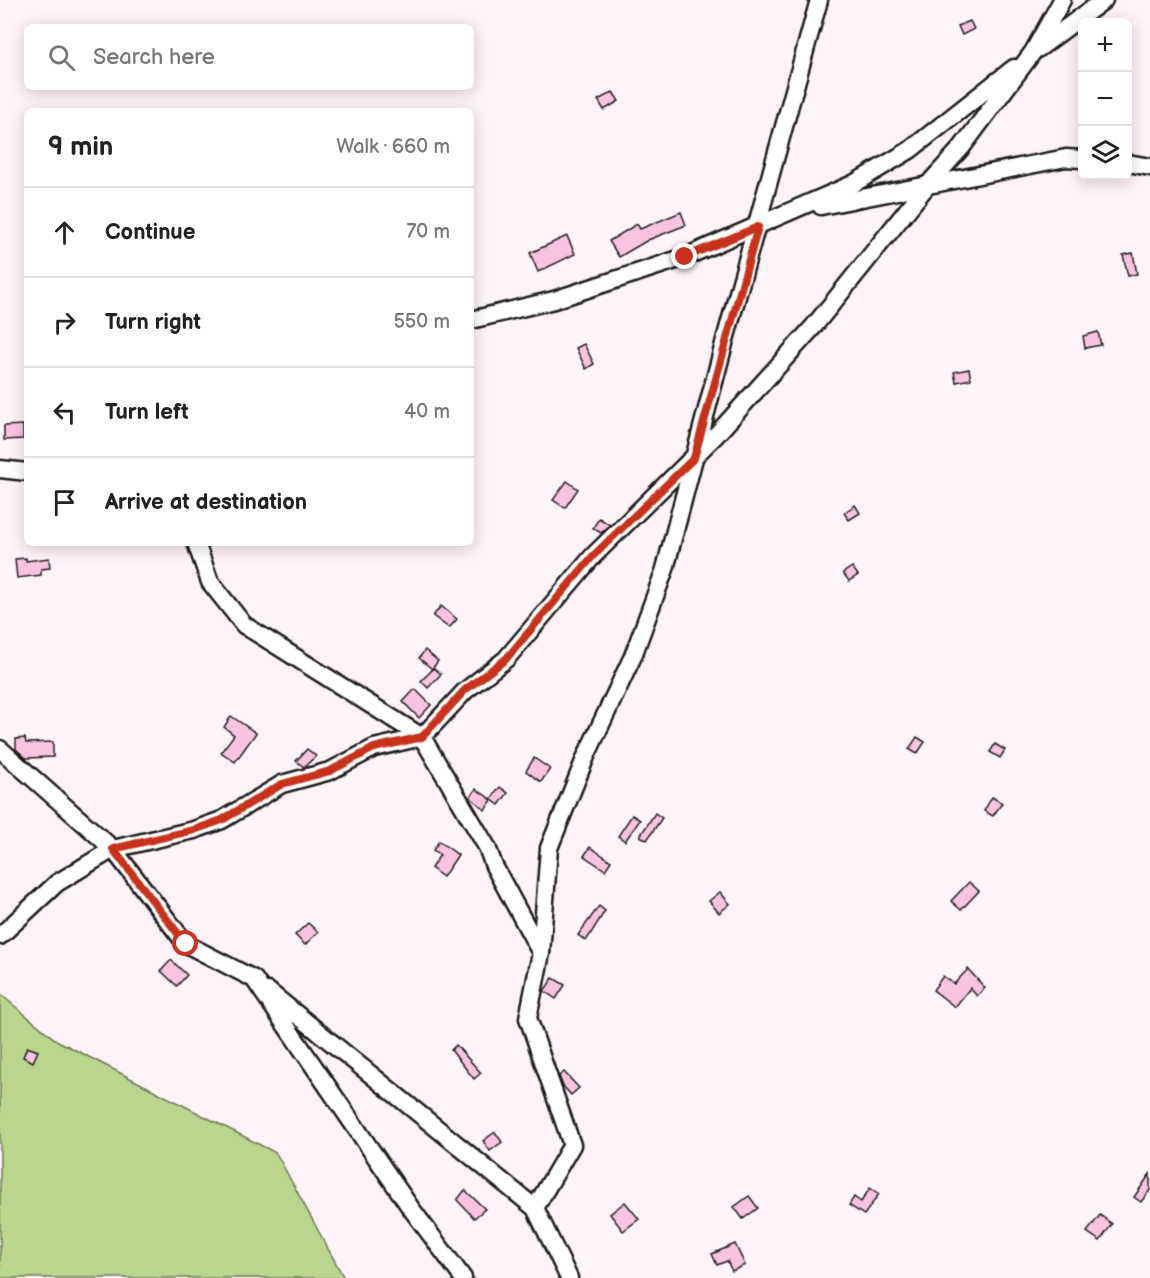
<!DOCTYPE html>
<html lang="en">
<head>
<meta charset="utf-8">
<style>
  :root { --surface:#fff; --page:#f6f6f6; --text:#222; --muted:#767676; --line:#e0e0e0 }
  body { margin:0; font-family:"Balsamiq Sans",sans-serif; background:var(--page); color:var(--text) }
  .controls { position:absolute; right:18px; top:18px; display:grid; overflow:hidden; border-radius:9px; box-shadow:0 3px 15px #0003 }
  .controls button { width:54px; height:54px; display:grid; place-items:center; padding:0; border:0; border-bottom:2px solid var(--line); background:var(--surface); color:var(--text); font:30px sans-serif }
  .stop { position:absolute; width:18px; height:18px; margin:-14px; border:4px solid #c8321e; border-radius:50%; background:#fff }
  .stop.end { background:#c8321e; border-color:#fff; box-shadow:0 2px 6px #0008 }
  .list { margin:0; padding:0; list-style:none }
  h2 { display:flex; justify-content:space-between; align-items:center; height:78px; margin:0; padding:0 24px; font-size:26px }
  h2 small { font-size:20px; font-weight:400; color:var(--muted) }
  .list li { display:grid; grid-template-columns:39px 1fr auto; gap:18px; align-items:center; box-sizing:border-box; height:90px; padding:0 24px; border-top:2px solid var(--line) }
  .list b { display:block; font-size:22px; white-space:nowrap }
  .list em { font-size:20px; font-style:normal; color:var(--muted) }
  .icon { flex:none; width:33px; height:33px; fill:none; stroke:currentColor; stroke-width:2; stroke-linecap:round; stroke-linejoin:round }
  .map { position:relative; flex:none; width:1150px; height:1278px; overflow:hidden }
  .search { position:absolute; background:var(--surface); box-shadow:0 3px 15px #0003; left:24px; top:24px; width:450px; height:66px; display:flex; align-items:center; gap:15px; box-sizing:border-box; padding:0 21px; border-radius:9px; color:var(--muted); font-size:22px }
  .panel { position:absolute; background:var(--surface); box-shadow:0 3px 15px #0003; left:24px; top:108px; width:450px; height:438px; border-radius:9px }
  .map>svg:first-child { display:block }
</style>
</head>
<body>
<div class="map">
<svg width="1150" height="1278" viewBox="0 0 1150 1278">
  <rect width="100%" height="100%" fill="#fef3f9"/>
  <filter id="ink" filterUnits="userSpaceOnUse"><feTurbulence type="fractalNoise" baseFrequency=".0167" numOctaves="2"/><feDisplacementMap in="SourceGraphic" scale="12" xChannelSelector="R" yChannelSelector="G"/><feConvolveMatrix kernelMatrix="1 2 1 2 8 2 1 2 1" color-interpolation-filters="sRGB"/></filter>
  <g filter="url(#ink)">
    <polygon fill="#bad58d" stroke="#6b7854" stroke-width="1.5" points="0,994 56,1040 276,1153 344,1278 0,1278"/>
    <g fill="#f9c4e0" stroke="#1c1c1c" stroke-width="1.5">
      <polygon points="970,21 974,29 962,35 958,26"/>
      <polygon points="613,92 619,101 604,110 598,100"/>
      <polygon points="681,212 686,225 648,240 619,257 609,241 637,224 640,229"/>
      <polygon points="567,236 575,254 538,272 530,253"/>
      <polygon points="1133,253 1137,274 1128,276 1123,255"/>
      <polygon points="1098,332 1101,345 1085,348 1083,336"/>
      <polygon points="584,344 594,364 586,369 576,348"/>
      <polygon points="969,369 971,379 956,382 954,372"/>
      <polygon points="23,425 23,439 4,440 4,426"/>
      <polygon points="567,481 578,489 565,508 553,500"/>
      <polygon points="855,505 860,513 849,520 844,513"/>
      <polygon points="599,518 610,525 601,533 593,528"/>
      <polygon points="26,558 26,561 49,558 50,568 41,569 41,575 17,578 15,559"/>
      <polygon points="852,567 858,575 849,581 843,573"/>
      <polygon points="441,606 457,619 449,628 433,616"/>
      <polygon points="425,650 438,661 432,669 419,658"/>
      <polygon points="434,668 441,674 428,688 421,681"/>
      <polygon points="415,689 431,705 419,718 403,702"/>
      <polygon points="231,716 256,733 235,762 221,752 234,735 224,727"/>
      <polygon points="917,737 925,742 917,754 909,749"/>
      <polygon points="25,738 26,743 53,742 53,757 26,758 16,749 16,739"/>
      <polygon points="995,744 1005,750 1000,758 990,752"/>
      <polygon points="307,749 316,756 304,767 296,761"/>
      <polygon points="534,758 550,769 541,782 526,771"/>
      <polygon points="500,787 508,793 499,805 491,799"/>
      <polygon points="476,789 492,800 485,810 470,797"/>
      <polygon points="992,797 1002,803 993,816 984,811"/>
      <polygon points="655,813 662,818 647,840 640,836"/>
      <polygon points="632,815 640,820 625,841 618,836"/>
      <polygon points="439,841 458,855 443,877 431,868 440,855 433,850"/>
      <polygon points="590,847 611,861 605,870 584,856"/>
      <polygon points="969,882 979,891 961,910 951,901"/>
      <polygon points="720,892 730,904 719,913 709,901"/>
      <polygon points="599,906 605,911 586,941 578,935"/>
      <polygon points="308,923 318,932 305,945 295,935"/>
      <polygon points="171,960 187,975 177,986 161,971"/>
      <polygon points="968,969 985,988 977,996 970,988 955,1007 933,990 943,976 954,984"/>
      <polygon points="553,978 565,985 556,999 544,991"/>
      <polygon points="456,1045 481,1073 474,1079 451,1050"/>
      <polygon points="27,1047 38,1051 33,1062 23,1057"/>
      <polygon points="564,1072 579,1088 571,1095 563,1086 559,1076"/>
      <polygon points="495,1132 502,1142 490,1151 483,1141"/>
      <polygon points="1150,1174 1150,1190 1141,1202 1134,1197"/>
      <polygon points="870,1188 879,1194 864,1215 849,1205 854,1197 861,1202"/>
      <polygon points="465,1190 485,1209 474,1218 457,1200"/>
      <polygon points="749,1196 758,1208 743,1219 734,1207"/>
      <polygon points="625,1202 639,1219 623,1231 610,1214"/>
      <polygon points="1100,1215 1112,1224 1100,1241 1087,1232"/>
      <polygon points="735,1244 745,1265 732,1271 727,1261 717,1265 712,1254"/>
    </g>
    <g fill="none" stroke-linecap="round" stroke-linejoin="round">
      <defs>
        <g id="minor">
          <polyline points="1039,48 1104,0"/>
          <polyline points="1128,163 1150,167"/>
          <polyline points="821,206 1066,158 1082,159"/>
          <polyline points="471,320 554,300 685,257 853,184 910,150 1014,68"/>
          <polyline points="0,469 27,472"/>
          <polyline points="196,543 210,582 244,625 422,737 487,847 494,866 541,953"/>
          <polyline points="0,749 113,849 186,944 254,979 410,1207 463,1278"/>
          <polyline points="0,936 57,883 113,849 194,830 222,820 282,784 330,771 374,748 422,737 465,691 506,659 593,556 716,435 814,326 925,188 962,147 1033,52 1062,0"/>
          <polyline points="268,991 535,1208 569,1278"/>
          <polyline points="535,1208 572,1145 528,1018 541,953 549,848 587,754 633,656 665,569 725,340 819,0"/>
        </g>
      </defs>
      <use href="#minor" stroke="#1c1c1c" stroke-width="21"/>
      <use href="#minor" stroke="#fff" stroke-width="16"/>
    </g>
  </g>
  <g fill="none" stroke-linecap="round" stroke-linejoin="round" filter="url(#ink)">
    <polyline stroke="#c8321e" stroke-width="8" points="186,944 113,849 194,830 222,820 282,784 330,771 374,748 422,737 465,690 506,659 593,556 694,458 758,227 685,257"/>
  </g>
</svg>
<div class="controls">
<button>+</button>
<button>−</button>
<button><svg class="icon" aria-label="layers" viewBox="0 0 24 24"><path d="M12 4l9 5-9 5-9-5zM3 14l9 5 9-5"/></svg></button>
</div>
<div class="stop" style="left:186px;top:944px"></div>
<div class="stop end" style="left:685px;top:257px"></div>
<div class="search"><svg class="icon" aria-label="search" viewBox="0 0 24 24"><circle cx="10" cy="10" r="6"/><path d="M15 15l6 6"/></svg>Search here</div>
<section class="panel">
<h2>9 min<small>Walk · 660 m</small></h2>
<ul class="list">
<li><svg class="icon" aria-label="ahead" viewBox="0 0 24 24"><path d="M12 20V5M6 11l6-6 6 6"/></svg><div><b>Continue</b></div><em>70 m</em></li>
<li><svg class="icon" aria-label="right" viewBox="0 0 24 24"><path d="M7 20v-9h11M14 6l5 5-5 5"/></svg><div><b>Turn right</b></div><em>550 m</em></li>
<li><svg class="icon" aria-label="left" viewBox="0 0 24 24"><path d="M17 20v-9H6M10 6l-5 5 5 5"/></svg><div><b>Turn left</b></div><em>40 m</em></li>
<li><svg class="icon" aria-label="arrive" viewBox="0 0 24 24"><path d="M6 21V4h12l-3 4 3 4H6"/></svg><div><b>Arrive at destination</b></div></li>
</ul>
</section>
</div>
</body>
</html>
